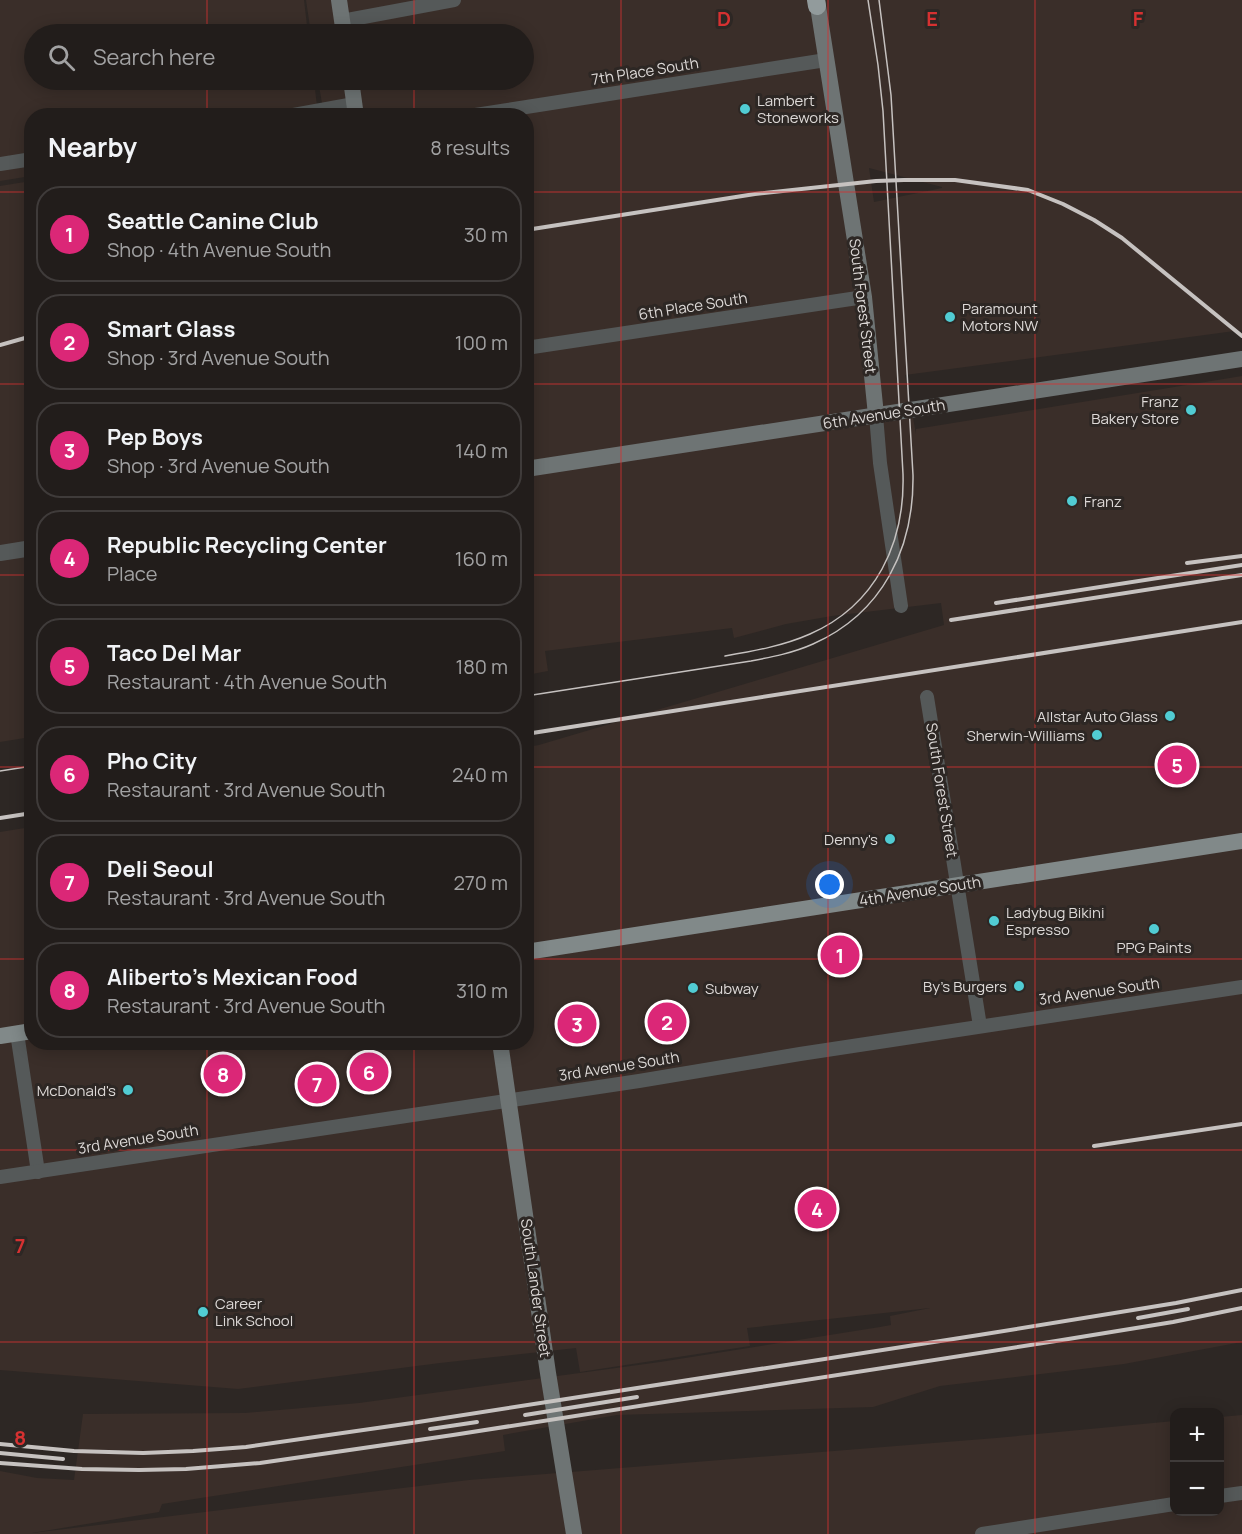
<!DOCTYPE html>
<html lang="en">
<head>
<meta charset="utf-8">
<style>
  :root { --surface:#221d1b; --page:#2e2a28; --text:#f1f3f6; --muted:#a2a2a3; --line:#3f3b3a; --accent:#db2777 }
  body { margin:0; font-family:Manrope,sans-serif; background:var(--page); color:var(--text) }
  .controls { position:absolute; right:18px; bottom:18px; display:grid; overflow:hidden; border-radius:12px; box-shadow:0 3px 15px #0003 }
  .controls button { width:54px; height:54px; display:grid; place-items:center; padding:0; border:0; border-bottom:2px solid var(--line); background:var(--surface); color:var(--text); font:30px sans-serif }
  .you { position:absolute; left:830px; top:885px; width:21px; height:21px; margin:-15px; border:4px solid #fff; border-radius:50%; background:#1a73e8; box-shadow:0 0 0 9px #1a73e833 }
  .badge { display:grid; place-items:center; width:39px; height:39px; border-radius:50%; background:var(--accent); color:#fff; font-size:20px; font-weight:700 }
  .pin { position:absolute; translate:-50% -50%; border:3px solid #fff; box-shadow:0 2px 6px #0006 }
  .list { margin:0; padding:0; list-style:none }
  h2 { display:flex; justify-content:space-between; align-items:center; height:78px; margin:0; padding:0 24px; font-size:26px }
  h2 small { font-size:20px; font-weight:400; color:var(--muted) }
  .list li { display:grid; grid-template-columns:39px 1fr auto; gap:18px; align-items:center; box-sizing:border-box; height:96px; margin:0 12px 12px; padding:0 12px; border:2px solid var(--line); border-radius:24px }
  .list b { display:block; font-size:22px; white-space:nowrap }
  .list p { margin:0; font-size:20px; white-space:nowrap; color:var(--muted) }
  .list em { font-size:20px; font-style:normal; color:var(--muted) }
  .icon { flex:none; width:33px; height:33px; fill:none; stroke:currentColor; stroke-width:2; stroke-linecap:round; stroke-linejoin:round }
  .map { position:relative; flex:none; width:1242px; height:1534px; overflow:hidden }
  .search { position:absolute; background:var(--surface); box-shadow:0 3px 15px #0003; left:24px; top:24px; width:510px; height:66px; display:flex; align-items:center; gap:15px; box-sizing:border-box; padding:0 21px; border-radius:33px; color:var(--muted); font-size:22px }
  .panel { position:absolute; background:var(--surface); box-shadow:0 3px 15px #0003; left:24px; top:108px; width:510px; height:942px; border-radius:24px }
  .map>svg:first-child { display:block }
</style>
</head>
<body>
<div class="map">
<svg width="1242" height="1534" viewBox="0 0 1242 1534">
  <rect width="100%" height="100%" fill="#2d2724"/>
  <g fill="#3a2e29" fill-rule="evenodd">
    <polygon points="0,0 304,0 308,34 34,34 34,80 314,80 318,115 32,116 31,176 0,181"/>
    <path d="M306 0H1242V330L905 375 916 434V429L1242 376V1342L1124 1364 940 1386 873 1407 617 1415 503 1435 505 1451 162 1504 159 1512 32 1533 469 1480 996 1438 1174 1421V1512H1220V1417L1242 1415V1534H0V1471L37 1478 74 1480 83 1414 245 1413 359 1403 660 1362 880 1327 891 1325 890 1316 930 1308 747 1328 750 1346 580 1372 576 1348 440 1363 238 1389 0 1370V832L31 827 32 1042H526L527 747 539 745 944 625 941 603 832 616 786 624 734 638 732 628 545 651 548 671 527 675 526 116 324 115 318 80H524V34H311ZM869 168 942 187V188L874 202Z"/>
    <polygon points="31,181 31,737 0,742 0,186"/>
  </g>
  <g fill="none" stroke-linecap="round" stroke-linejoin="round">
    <g stroke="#555959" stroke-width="14">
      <polyline points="342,21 454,0"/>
      <polyline points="288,116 354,104"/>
      <polyline points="469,116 826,60"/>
      <polyline points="0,164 32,159"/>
      <polyline points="526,348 864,297"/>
      <polyline points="876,415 880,463 901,606"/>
      <polyline points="927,697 980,1026"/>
      <polyline points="17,1033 38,1172"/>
      <polyline points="0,1177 639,1081 800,1054 1242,987"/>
      <polyline points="1220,1496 1242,1493"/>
      <polyline points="982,1534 1174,1504"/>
    </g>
    <polyline stroke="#555959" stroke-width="16" points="0,553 32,548"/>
    <g stroke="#6e7474" stroke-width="16">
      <polyline points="339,0 344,34"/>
      <polyline points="817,0 864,297 876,415"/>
      <polyline points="351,80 356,116"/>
      <polyline points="526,469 1242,359"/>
      <polyline points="500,1042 548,1373 574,1534"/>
    </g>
    <g stroke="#818989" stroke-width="16">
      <polyline points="526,952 1242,841"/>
      <polyline points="0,1036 32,1031"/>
    </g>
    <polyline stroke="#929b9c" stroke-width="18" points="816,0 817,6"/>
    <g stroke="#c6c2c0" stroke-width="1.5">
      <path d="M725 656C754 651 783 646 810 634 876 605 905 543 903 474L883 111 878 65 868 0"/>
      <path d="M526 696 751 661C772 657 793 653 813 644 883 613 914 548 913 475L891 95 879 0"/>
      <polyline points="0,771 32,766"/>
    </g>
    <g stroke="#c6c2c0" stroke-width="4">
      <polyline points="526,230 755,194 876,181 904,180 955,180 1028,190 1063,204 1094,220 1122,238 1242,336"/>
      <polyline points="0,345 32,336"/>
      <polyline points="1187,563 1242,556"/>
      <polyline points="996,603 1242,565"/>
      <polyline points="951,620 1242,575"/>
      <polyline points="526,734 1242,622"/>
      <polyline points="0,818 32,813"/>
      <polyline points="1094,1146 1242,1124"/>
      <polyline points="1138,1318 1188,1309"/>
      <polyline points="525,1415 637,1397"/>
      <polyline points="430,1429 477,1422"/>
      <polyline points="0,1444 74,1451 143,1453 193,1451 246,1447 412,1423 979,1335 1176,1303 1242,1290"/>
      <polyline points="0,1453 63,1459"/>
      <polyline points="0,1463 82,1469 139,1470 186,1469 260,1463 453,1435 1056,1341 1173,1322 1242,1308"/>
    </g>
  </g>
  <path fill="none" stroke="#d63131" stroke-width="1.5" stroke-opacity="0.55" d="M207 0V34M414 0V34M621 0V1534M828 0V1534M1035 0V1534M207 80V116M414 80V116M0 192H32M526 192H1242M0 384H32M526 384H1242M0 575H32M526 575H1242M0 767H32M526 767H1242M0 959H32M526 959H1242M207 1042V1534M414 1042V1534M0 1150H1242M0 1342H1242"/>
  <g fill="#51ccd3" stroke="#2d2724" stroke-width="2">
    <circle cx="745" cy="109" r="6"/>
    <circle cx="950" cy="317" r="6"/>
    <circle cx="1191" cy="410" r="6"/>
    <circle cx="1072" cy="501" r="6"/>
    <circle cx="1170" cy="716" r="6"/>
    <circle cx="1097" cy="735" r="6"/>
    <circle cx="890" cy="839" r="6"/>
    <circle cx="994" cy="921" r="6"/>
    <circle cx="1154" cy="929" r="6"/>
    <circle cx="1019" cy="986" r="6"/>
    <circle cx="693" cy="988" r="6"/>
    <circle cx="128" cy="1090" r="6"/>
    <circle cx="203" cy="1312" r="6"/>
  </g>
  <g text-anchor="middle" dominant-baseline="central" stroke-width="6" stroke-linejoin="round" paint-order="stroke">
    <g font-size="15" fill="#ddd9d7" stroke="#2d2724">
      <text transform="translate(645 71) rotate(-9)">7th Place South</text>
      <text transform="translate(693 306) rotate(-9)">6th Place South</text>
      <text transform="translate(863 306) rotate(83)">South Forest Street</text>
      <text transform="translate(884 414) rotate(-9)">6th Avenue South</text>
      <text transform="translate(942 790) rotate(81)">South Forest Street</text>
      <text transform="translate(920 891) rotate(-9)">4th Avenue South</text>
      <text transform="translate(1099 991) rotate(-8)">3rd Avenue South</text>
      <text transform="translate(619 1066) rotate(-9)">3rd Avenue South</text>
      <text transform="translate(138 1139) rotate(-9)">3rd Avenue South</text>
      <text transform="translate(536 1288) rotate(82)">South Lander Street</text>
    </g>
    <g font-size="15" fill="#ddd9d7" stroke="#2d2724" text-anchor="start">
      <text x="757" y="100">Lambert<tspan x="757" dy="17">Stoneworks</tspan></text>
      <text x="962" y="308">Paramount<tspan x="962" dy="17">Motors NW</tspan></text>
      <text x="1179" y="401" text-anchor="end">Franz<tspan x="1179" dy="17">Bakery Store</tspan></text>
      <text x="1084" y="501">Franz</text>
      <text x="1158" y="716" text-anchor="end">Allstar Auto Glass</text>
      <text x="1085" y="735" text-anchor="end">Sherwin-Williams</text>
      <text x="878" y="839" text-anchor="end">Denny's</text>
      <text x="1006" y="912">Ladybug Bikini<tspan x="1006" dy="17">Espresso</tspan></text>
      <text x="1154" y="947" text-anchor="middle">PPG Paints</text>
      <text x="1007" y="986" text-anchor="end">By's Burgers</text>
      <text x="705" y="988">Subway</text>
      <text x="116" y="1090" text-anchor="end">McDonald's</text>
      <text x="215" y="1303">Career<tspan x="215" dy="17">Link School</tspan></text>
    </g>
  </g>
  <g font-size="20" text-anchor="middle" font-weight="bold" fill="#d63131" stroke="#2d2724" stroke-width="6" stroke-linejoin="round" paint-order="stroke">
    <text x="724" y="26">D</text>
    <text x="932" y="26">E</text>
    <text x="1138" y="26">F</text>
    <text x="20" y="1253">7</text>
    <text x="20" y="1445">8</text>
  </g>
</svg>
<div class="controls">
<button>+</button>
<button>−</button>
</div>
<div class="you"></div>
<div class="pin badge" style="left:840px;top:955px">1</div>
<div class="pin badge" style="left:667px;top:1022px">2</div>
<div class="pin badge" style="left:577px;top:1024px">3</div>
<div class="pin badge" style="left:817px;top:1209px">4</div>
<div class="pin badge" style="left:1177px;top:765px">5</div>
<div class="pin badge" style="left:369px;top:1072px">6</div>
<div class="pin badge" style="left:317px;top:1084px">7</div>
<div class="pin badge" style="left:223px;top:1074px">8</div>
<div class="search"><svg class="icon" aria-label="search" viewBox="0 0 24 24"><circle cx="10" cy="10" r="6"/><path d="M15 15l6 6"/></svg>Search here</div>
<section class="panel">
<h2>Nearby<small>8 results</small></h2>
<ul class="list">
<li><span class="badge">1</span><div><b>Seattle Canine Club</b><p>Shop · 4th Avenue South</p></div><em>30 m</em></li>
<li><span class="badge">2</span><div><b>Smart Glass</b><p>Shop · 3rd Avenue South</p></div><em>100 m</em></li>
<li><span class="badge">3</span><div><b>Pep Boys</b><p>Shop · 3rd Avenue South</p></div><em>140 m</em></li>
<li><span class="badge">4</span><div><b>Republic Recycling Center</b><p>Place</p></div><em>160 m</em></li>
<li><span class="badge">5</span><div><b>Taco Del Mar</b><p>Restaurant · 4th Avenue South</p></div><em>180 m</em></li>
<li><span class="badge">6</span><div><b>Pho City</b><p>Restaurant · 3rd Avenue South</p></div><em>240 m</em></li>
<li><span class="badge">7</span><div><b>Deli Seoul</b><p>Restaurant · 3rd Avenue South</p></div><em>270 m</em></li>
<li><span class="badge">8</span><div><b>Aliberto's Mexican Food</b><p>Restaurant · 3rd Avenue South</p></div><em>310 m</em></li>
</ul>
</section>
</div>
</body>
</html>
